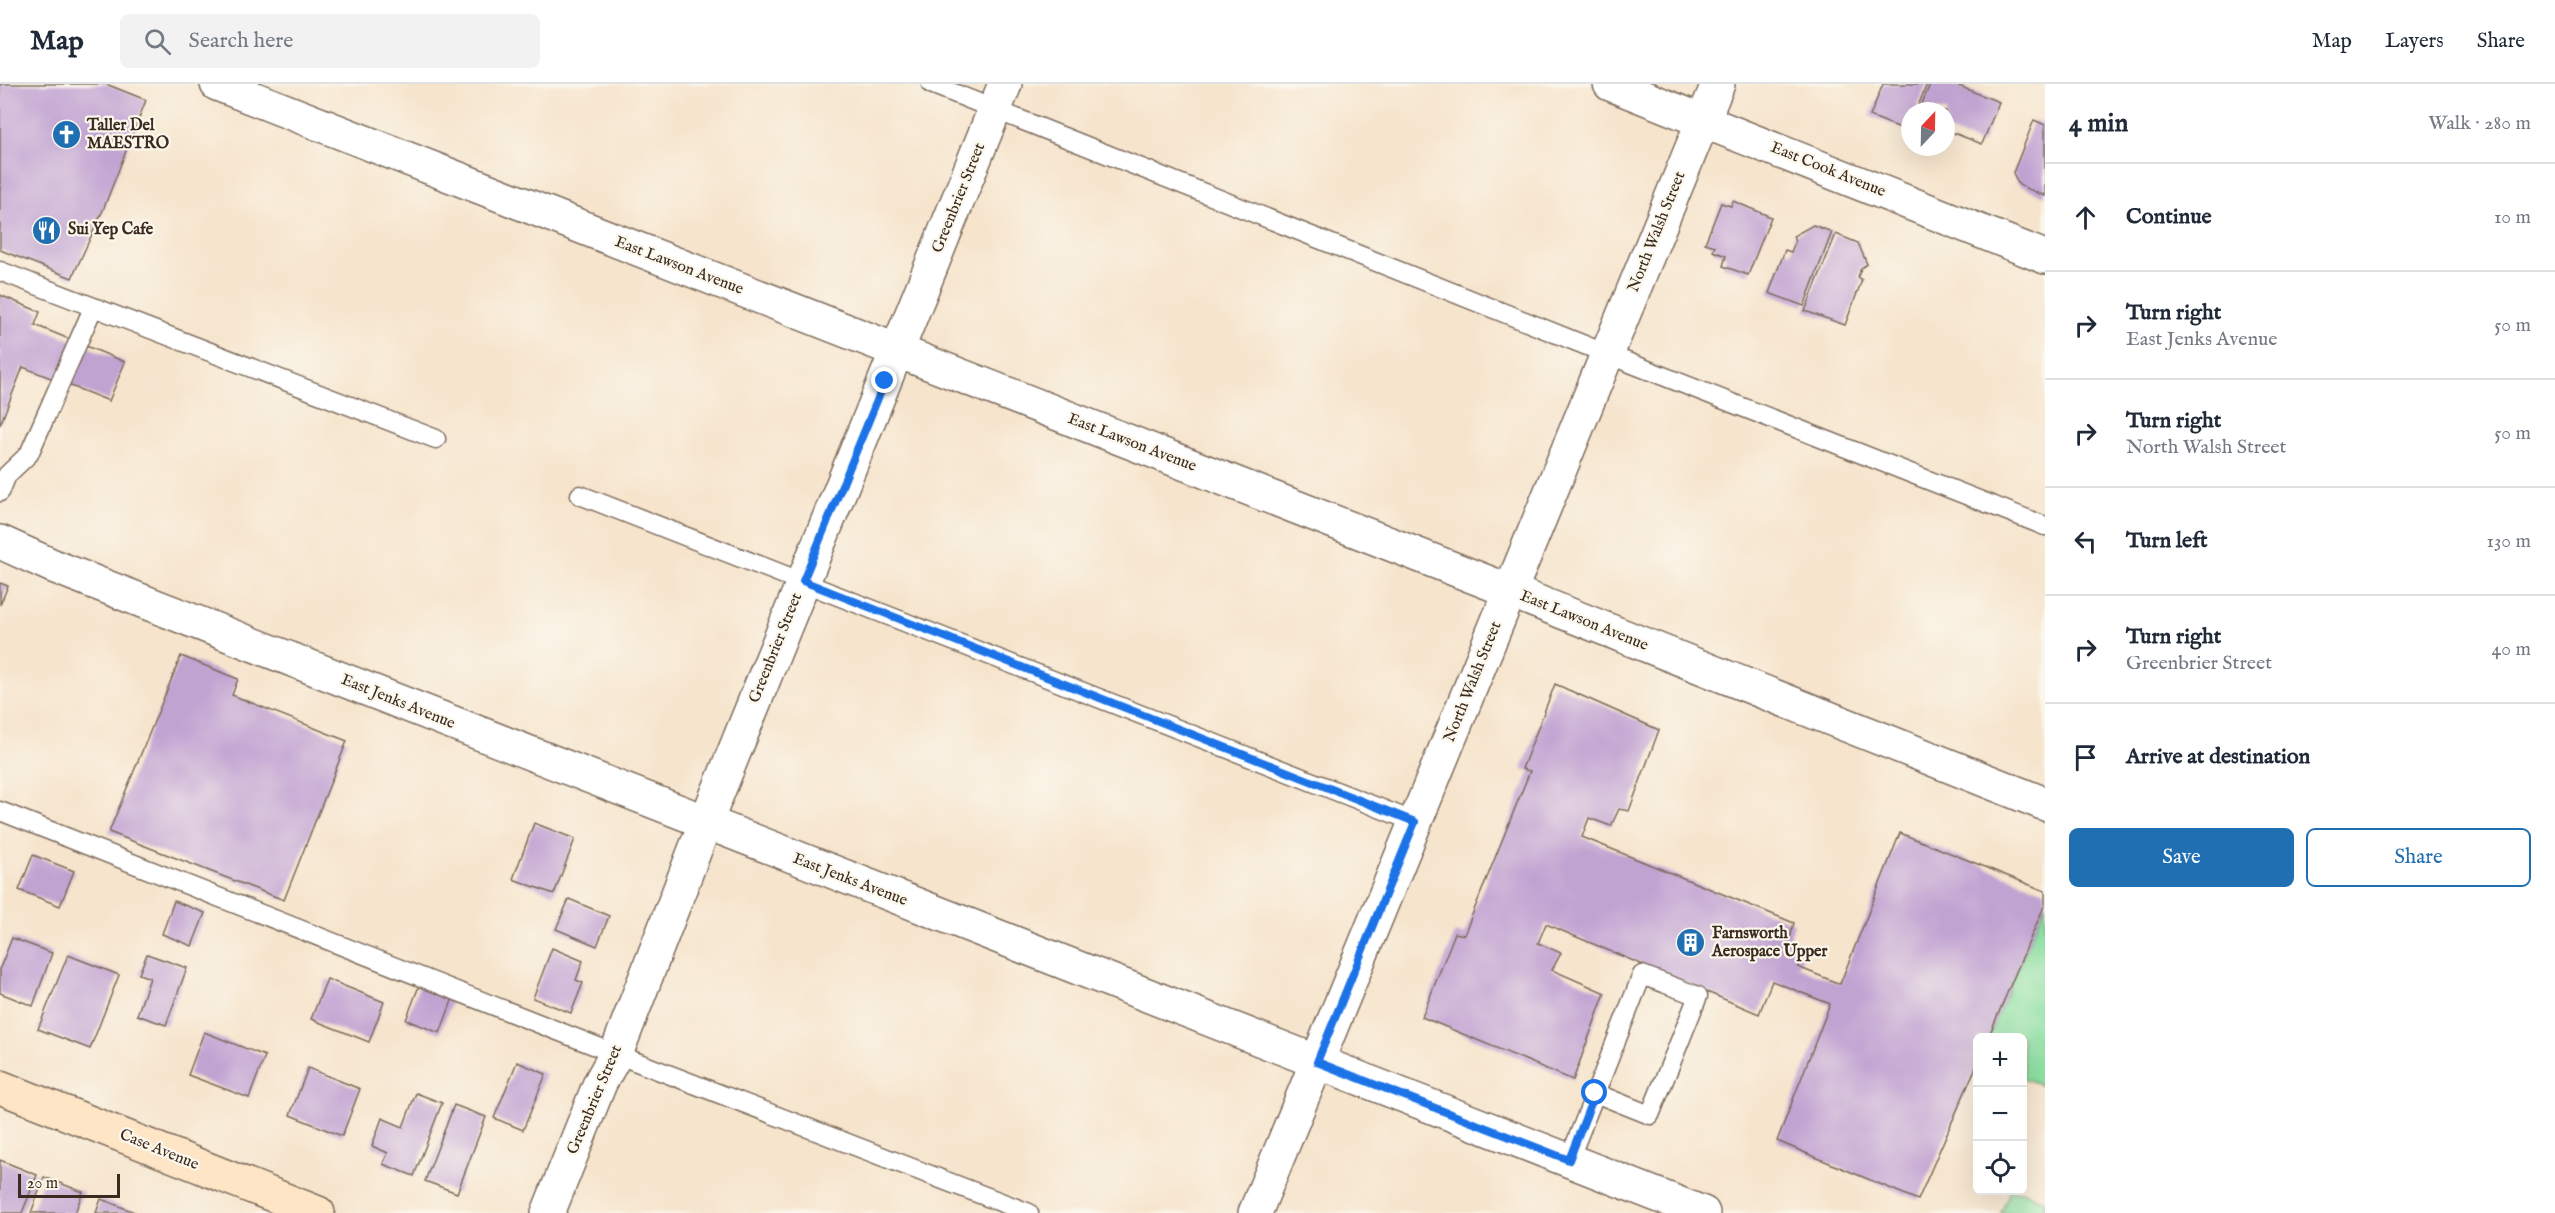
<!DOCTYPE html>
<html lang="en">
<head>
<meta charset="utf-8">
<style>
  :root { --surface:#fff; --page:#f2f2f3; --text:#1f2937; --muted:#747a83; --line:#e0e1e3; --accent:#1f6fb2 }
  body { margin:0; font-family:"IM FELL English",serif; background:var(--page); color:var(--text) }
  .controls { position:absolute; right:18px; bottom:18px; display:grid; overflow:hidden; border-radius:9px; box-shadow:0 6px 24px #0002 }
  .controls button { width:54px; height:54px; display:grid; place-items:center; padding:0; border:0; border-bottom:2px solid var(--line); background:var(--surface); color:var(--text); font:30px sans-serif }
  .compass { position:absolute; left:1901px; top:18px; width:54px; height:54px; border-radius:50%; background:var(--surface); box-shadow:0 6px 24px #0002; rotate:22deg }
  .scale { position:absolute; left:18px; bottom:15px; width:102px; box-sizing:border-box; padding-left:6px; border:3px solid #3b2a1e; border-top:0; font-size:16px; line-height:21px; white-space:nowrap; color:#3b2a1e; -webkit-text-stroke:4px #fbf7ec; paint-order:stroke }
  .stop { position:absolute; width:18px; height:18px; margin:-14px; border:4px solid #1a73e8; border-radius:50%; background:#fff }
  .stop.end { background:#1a73e8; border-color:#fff; box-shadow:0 2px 6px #0008 }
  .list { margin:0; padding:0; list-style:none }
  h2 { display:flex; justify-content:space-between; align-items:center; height:78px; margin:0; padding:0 24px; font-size:26px }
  h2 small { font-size:20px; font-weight:400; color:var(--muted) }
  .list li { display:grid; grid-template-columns:39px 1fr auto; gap:18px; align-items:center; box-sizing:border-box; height:108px; padding:0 24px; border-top:2px solid var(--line) }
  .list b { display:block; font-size:22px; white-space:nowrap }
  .list p { margin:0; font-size:20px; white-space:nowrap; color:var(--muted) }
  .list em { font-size:20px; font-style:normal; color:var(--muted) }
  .actions { display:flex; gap:12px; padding:18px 24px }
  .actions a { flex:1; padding:14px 0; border:2px solid var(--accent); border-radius:9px; text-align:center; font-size:21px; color:var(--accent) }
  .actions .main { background:var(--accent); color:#fff }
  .icon { flex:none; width:33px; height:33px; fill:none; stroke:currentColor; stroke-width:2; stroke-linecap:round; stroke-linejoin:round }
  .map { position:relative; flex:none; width:2045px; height:1129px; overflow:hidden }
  header { display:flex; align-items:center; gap:36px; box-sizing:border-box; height:84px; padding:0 30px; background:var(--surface); border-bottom:2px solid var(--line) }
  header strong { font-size:28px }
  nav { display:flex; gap:33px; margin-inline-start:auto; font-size:21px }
  .search { width:420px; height:54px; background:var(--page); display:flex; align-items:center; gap:15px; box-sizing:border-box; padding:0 21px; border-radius:9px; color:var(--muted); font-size:22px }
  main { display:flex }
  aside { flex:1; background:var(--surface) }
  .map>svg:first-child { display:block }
</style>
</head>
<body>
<header>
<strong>Map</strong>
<div class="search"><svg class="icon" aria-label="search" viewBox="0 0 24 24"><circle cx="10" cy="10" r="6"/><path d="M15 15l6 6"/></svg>Search here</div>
<nav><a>Map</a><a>Layers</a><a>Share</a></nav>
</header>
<main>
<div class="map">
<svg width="2045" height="1129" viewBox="0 0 2045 1129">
  <rect width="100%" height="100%" fill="#fbf7ec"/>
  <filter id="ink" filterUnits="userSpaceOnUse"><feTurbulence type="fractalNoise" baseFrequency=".0167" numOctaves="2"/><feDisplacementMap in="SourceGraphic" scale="12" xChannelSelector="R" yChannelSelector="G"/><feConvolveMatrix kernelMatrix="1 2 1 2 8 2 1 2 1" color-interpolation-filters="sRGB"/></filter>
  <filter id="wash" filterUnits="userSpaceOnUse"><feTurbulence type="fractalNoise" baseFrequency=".008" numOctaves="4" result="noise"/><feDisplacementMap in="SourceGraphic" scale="24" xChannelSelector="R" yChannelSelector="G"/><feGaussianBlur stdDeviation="1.35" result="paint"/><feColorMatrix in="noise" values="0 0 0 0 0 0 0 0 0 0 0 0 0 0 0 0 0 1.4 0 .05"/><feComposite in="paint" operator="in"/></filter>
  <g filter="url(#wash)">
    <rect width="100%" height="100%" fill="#f6e4cc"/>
    <g fill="#8adfa1" stroke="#628460" stroke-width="1.5">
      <polygon points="2045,820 2045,1003 2023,994 2022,954 1988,954"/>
      <polygon points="2010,1107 2022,1107 2045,1116 2045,1129 2001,1129"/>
    </g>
    <g id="blocks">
      <g fill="#c1a3d2">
        <polygon points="0,0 106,0 146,16 103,126 72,194 0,166"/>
        <polygon points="1883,0 1927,0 1916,27 1910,27 1908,47 1870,32"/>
        <polygon points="1930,0 1954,0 1999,18 1982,60 1946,46 1946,27 1919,27"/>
        <polygon points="2034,36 2045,41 2045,112 2019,101 2013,89"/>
        <polygon points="1733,117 1771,133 1748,191 1723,182 1726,172 1713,167 1715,162 1705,159 1721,119 1731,122"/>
        <polygon points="1813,141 1832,148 1804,222 1769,209 1785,166 1791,168 1795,158 1793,152"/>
        <polygon points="1836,150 1858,159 1867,180 1861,184 1858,193 1862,196 1845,241 1805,227"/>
        <polygon points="0,211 40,228 35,241 125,278 109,317 23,283 0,341"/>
        <polygon points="0,499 8,502 0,521"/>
        <polygon points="181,572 238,595 232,611 347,657 284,816 109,748"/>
        <polygon points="1555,600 1659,646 1629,727 1619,725 1611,742 1589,734 1582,753 1794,839 1789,858 1805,866 1798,883 1840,900 1900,749 2045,807 2045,820 1988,954 1978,954 1978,978 1918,1116 1777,1057 1830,920 1772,897 1759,930 1546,840 1538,859 1561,869 1552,886 1605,909 1573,996 1422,933 1455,849 1464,851 1530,687 1522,685"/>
        <polygon points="534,739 575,755 554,810 513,795"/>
        <polygon points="33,771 74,787 60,822 19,806"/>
        <polygon points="569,815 609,832 597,862 556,845"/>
        <polygon points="174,817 205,829 192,862 162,850"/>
        <polygon points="12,854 52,869 33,922 0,909 0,884"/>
        <polygon points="552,864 583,877 576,896 583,899 571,929 533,914"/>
        <polygon points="147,870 187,884 166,941 137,931 150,894 139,890"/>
        <polygon points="68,871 119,891 90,965 38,945"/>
        <polygon points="327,895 384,918 369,958 311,935"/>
        <polygon points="419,902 453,914 440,949 406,936"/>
        <polygon points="204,948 265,972 249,1014 188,991"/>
        <polygon points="517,978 546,990 523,1046 494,1034"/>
        <polygon points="308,984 360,1005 342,1052 290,1031"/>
        <polygon points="416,1009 442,1019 414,1092 383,1080 388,1069 372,1062 382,1034 403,1043"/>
        <polygon points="454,1021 486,1033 457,1109 425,1097"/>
        <polygon points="0,1076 37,1091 22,1129 0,1129"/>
        <polygon points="44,1093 83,1108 75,1129 31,1129"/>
        <polygon points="101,1115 137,1129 96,1129"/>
      </g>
    </g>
  </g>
  <g filter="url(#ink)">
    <use href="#blocks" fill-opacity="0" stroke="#7c6b5b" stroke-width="1.5"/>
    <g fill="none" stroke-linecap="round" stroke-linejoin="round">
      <defs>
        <g id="lane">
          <polyline points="931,0 1607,270 2045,442"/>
          <polyline points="0,187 436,355"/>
          <polyline points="0,408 7,391 29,370 93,224"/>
          <polyline points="580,411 1415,738"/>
          <polyline points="0,727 616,970 1029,1129"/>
          <polyline points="1569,1076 1642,891 1698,912 1650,1031 1595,1009"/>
        </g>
        <g id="street">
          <polyline points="217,0 1510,507 2045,720"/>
          <polyline points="1610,0 2045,173"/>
          <polyline points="0,458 53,482 1703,1129"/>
          <polyline points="548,1129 600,999 616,970 705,740 1005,0"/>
          <polyline points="1255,1129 1718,0"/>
        </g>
        <polyline id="secondary" points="0,1003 318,1129"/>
      </defs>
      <use href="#lane" stroke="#7c6b5b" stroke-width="21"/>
      <use href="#street" stroke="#7c6b5b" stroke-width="36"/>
      <use href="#secondary" stroke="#7c6b5b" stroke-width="36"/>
      <use href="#lane" stroke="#fff" stroke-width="18"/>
      <use href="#street" stroke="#fff" stroke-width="33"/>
      <use href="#secondary" stroke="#fee5c5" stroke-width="33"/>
    </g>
  </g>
  <g fill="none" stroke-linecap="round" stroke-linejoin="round" filter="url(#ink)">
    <polyline stroke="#1a73e8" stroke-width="8" points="885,297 803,497 1415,738 1317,978 1569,1076 1595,1009"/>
  </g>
  <defs>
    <symbol id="church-disc" viewBox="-11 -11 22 22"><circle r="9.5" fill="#1f6fb2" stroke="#fbf7ec"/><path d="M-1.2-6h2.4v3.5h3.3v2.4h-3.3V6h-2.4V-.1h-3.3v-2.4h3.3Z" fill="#fff"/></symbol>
    <symbol id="restaurant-disc" viewBox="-11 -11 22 22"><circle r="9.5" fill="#1f6fb2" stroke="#fbf7ec"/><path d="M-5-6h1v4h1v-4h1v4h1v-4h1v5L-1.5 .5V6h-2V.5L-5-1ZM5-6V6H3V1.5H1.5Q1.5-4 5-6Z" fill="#fff"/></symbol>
    <symbol id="building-disc" viewBox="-11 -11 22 22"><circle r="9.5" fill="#1f6fb2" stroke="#fbf7ec"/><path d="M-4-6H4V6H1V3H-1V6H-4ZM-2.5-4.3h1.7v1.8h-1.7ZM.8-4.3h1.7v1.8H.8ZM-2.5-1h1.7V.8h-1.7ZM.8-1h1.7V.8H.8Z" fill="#fff"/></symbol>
  </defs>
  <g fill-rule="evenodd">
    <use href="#church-disc" x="50" y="34" width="33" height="33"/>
    <use href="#restaurant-disc" x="30" y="130" width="33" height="33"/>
    <use href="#building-disc" x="1674" y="842" width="33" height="33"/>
  </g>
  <g text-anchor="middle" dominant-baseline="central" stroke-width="4.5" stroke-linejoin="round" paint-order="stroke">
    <g font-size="16" font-weight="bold" fill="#3b2a1e" stroke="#fbf7ec" text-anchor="start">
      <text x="87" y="42">Taller Del<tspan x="87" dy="18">MAESTRO</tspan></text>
      <text x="68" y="146">Sui Yep Cafe</text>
      <text x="1712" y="850">Farnsworth<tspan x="1712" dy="18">Aerospace Upper</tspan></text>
    </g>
    <g font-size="16" fill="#3b2a1e" stroke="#fbf7ec">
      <text transform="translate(1828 86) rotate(22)">East Cook Avenue</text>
      <text transform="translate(959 114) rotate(-68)">Greenbrier Street</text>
      <text transform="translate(1657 148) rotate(-68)">North Walsh Street</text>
      <text transform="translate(679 182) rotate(21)">East Lawson Avenue</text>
      <text transform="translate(1132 359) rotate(21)">East Lawson Avenue</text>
      <text transform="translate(1584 537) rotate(22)">East Lawson Avenue</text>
      <text transform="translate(776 564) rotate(-68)">Greenbrier Street</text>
      <text transform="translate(1473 598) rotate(-68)">North Walsh Street</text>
      <text transform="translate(398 618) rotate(22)">East Jenks Avenue</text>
      <text transform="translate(850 796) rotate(21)">East Jenks Avenue</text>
      <text transform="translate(595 1016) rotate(-67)">Greenbrier Street</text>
      <text transform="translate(159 1066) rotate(22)">Case Avenue</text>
    </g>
  </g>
</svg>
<div class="controls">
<button>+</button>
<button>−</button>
<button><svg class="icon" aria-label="locate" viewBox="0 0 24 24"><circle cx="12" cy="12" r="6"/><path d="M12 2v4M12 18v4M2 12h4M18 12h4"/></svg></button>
</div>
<svg class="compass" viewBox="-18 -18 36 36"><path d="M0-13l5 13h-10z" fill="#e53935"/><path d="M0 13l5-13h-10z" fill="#747a83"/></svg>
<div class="scale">20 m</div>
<div class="stop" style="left:1595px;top:1009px"></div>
<div class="stop end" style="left:885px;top:297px"></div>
</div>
<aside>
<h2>4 min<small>Walk · 280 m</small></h2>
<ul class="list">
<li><svg class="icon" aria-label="ahead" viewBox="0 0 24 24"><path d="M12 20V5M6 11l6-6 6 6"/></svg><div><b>Continue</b></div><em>10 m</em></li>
<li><svg class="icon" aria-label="right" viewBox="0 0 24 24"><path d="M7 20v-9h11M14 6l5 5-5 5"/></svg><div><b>Turn right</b><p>East Jenks Avenue</p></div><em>50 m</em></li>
<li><svg class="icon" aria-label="right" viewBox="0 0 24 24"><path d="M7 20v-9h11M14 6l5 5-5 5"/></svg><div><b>Turn right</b><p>North Walsh Street</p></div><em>50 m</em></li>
<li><svg class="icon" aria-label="left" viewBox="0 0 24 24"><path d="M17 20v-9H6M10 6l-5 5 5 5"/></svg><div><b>Turn left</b></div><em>130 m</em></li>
<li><svg class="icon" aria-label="right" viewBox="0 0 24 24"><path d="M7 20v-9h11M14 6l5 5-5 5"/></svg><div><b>Turn right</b><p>Greenbrier Street</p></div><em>40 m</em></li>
<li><svg class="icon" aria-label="arrive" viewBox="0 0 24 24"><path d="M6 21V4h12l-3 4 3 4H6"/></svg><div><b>Arrive at destination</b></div></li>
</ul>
<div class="actions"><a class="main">Save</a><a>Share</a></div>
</aside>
</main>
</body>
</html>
